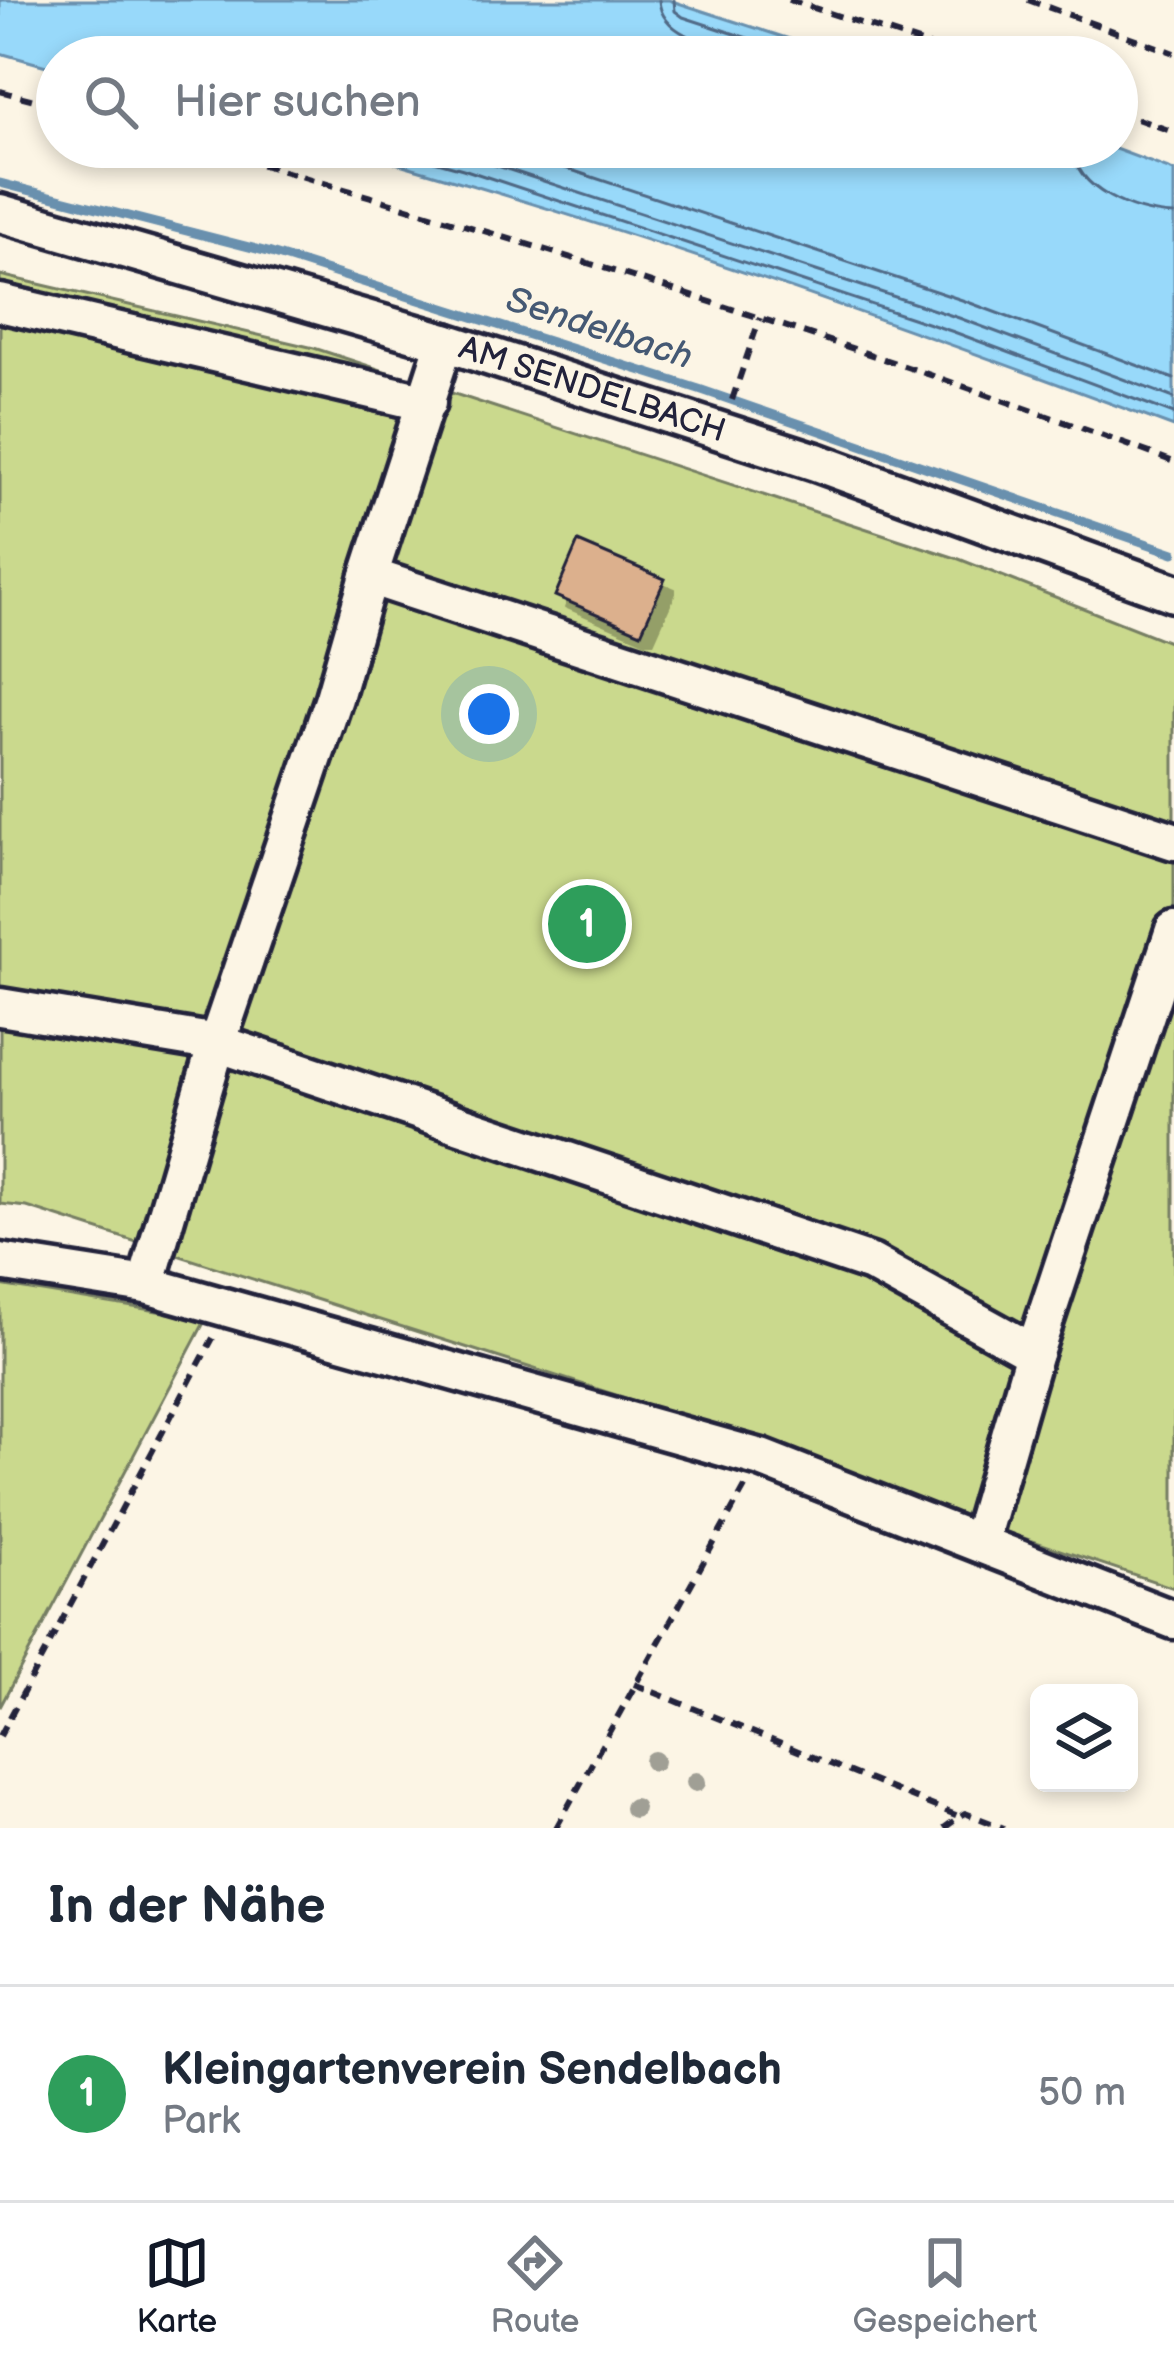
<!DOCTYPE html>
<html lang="de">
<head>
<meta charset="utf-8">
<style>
  :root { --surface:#fff; --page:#f2f2f3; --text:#1f2937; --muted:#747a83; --line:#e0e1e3; --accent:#111827 }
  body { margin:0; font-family:"Balsamiq Sans",sans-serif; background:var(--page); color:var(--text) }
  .controls { position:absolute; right:36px; bottom:36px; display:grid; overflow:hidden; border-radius:18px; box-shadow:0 6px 18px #0003 }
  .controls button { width:108px; height:108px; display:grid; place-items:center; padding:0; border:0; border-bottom:3px solid var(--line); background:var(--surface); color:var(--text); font:60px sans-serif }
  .you { position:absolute; left:489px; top:714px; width:42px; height:42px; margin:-30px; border:9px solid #fff; border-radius:50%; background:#1a73e8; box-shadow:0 0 0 18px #1a73e833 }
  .badge { display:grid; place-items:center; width:78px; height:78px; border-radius:50%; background:var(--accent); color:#fff; font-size:39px; font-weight:700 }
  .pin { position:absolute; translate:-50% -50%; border:6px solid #fff; box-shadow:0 3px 12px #0006 }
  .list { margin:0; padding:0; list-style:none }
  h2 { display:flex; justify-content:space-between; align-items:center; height:156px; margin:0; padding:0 48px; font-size:51px }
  h2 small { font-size:39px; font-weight:400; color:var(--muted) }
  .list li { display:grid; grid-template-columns:78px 1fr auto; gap:36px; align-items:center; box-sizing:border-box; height:216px; padding:0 48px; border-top:3px solid var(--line) }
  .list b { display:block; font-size:45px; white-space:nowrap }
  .list p { margin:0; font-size:39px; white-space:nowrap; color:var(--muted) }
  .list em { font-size:39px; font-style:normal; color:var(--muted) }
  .icon { flex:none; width:66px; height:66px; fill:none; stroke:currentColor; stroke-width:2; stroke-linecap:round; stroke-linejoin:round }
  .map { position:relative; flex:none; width:1174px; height:1828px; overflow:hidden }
  .search { position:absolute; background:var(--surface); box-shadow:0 6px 18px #0003; left:36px; right:36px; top:36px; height:132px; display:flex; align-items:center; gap:30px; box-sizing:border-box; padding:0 42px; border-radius:66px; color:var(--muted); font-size:45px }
  .sheet { height:372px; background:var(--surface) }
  nav { display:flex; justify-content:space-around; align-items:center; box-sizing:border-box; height:168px; border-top:3px solid var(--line); background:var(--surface); font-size:33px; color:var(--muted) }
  nav a { display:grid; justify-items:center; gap:6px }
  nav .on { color:var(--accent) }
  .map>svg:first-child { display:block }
</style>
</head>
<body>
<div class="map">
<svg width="1174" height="1828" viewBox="0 0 1174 1828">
  <defs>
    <filter id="shadow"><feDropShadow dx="11" dy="11" stdDeviation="0" flood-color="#0004"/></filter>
  </defs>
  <rect width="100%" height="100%" fill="#fcf5e5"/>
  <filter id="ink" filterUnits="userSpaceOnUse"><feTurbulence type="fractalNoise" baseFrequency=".00833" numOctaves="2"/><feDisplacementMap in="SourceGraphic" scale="24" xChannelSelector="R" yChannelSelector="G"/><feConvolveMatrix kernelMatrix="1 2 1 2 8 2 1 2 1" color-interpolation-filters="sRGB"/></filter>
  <g filter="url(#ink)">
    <g fill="#cad98d" stroke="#767e64" stroke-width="3">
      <polygon points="0,275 314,348 959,559 1174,644 1174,1588 943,1511 757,1440 27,1207 0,1204"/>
      <polygon points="0,1285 206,1319 0,1707"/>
    </g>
    <g fill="#98d9fa" stroke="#6990ae" stroke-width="3">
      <polygon points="0,0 669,0 845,57 57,57 57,69 0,53"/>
      <path d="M339 147H1110L1174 171V427C899 324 622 225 339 147Z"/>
    </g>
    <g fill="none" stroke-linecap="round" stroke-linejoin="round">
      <g stroke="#516b87" stroke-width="3">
        <path d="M659 0C661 40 725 47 758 57"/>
        <polyline points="674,0 675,11 683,17 806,57"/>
        <polyline points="384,147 463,169 954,332 1174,414"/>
        <polyline points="440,147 959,318 1174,398"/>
        <polyline points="502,147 965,301 1174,379"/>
        <path d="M1072 147C1076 191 1134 213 1174 215"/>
      </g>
      <polyline stroke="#6990ae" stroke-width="9" points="0,183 268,252 699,389 1174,553"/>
    </g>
    <polygon fill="#dcb08d" stroke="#22223b" stroke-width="3" filter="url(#shadow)" points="578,542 665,579 641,633 555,596"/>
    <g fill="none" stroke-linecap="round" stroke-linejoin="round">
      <defs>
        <g id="minor">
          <path id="s1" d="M0 213 445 342 816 462 1174 593"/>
          <polyline points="0,303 427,403"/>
          <polyline points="445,342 369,576 1174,841"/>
          <polyline points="0,1007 217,1043 871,1263 1034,1353"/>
          <polyline points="0,1262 146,1285 761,1458 1174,1620"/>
          <polyline points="146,1285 217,1043 334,698 369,576"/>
          <polyline points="979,1543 1034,1353 1174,930"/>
        </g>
      </defs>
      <use href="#minor" stroke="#22223b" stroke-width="45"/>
      <g stroke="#22223b" stroke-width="6" stroke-dasharray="12 9" stroke-linecap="butt">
        <polyline points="789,0 965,57"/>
        <polyline points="1028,0 1174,53"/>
        <polyline points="0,91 57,106"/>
        <polyline points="1117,112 1174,132"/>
        <path d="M201 147C529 242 854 343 1174 462"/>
        <polyline points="732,400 760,318"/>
        <polyline points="634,1684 958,1816"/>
        <polyline points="0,1736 213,1338"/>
        <polyline points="556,1828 745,1487"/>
        <polyline points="944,1828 965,1813 1004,1828"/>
      </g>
      <use href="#minor" stroke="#fcf5e5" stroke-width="36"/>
    </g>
    <g fill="#a09f95">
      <circle cx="654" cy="1761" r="10"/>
      <circle cx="696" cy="1782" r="10"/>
      <circle cx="634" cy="1808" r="10"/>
    </g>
  </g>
  <g text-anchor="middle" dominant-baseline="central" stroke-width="12" stroke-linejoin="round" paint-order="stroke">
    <g font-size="33" fill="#22223b" stroke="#fcf5e5">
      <text stroke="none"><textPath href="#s1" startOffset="618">AM SENDELBACH</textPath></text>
    </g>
    <g font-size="36" font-style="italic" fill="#455974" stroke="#fcf5e5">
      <text transform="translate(599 329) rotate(18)">Sendelbach</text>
    </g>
  </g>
</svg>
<div class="controls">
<button><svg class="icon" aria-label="layers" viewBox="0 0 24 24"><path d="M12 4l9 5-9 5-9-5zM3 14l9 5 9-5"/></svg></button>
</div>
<div class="you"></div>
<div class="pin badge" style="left:587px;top:924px;background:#2e9e5b">1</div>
<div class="search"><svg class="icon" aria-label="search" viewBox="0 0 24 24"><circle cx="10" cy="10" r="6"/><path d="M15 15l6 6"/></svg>Hier suchen</div>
</div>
<section class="sheet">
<h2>In der Nähe<small></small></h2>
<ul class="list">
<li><span class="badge" style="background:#2e9e5b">1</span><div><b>Kleingartenverein Sendelbach</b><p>Park</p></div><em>50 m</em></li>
</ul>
</section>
<nav>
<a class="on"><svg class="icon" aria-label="map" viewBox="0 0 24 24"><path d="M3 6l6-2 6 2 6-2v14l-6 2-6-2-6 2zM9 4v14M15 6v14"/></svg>Karte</a>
<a><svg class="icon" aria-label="directions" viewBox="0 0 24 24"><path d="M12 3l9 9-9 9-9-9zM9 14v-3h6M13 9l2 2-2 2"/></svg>Route</a>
<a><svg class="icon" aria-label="saved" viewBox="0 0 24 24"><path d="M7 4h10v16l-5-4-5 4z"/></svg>Gespeichert</a>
</nav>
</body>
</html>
